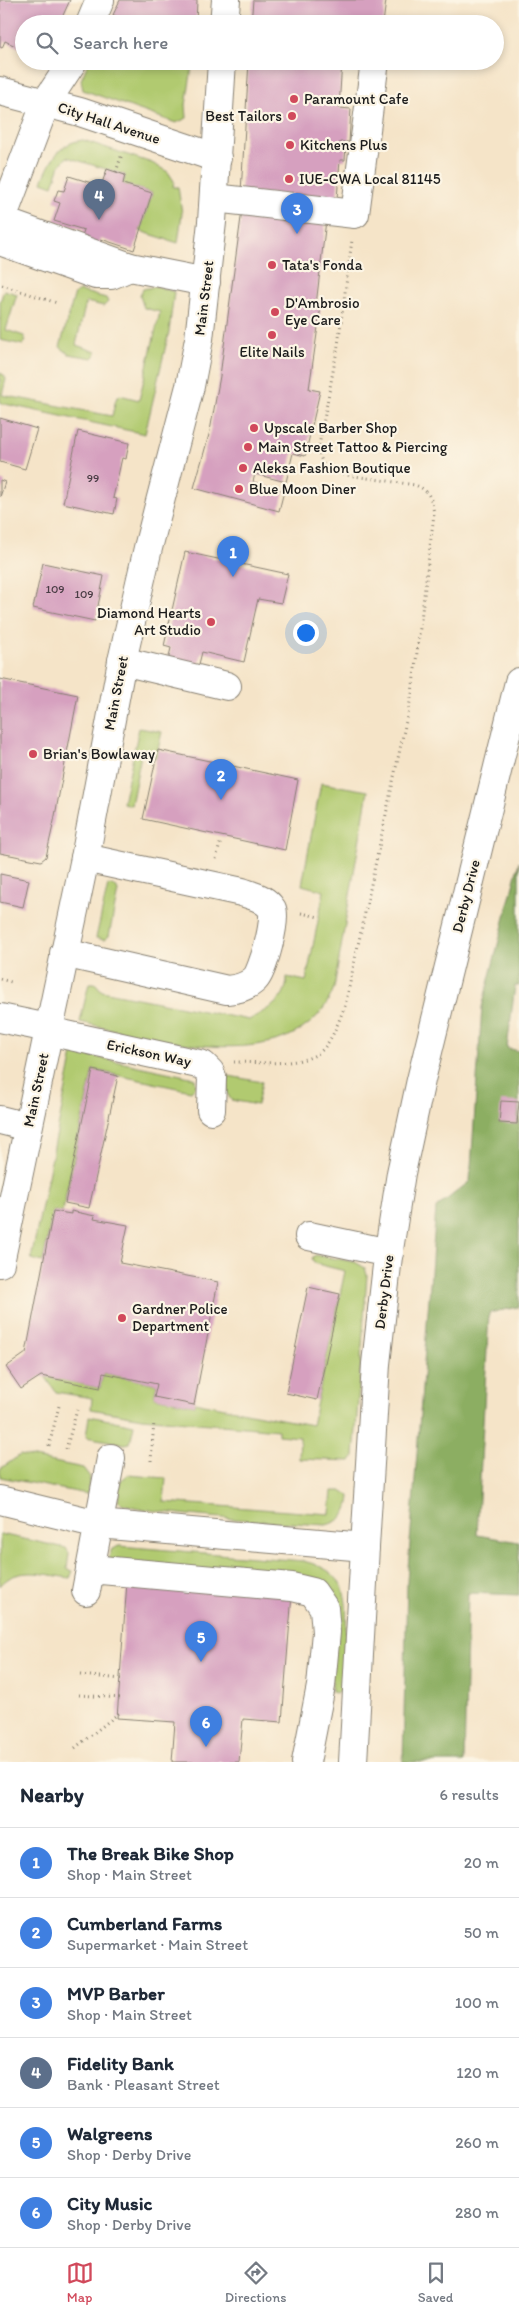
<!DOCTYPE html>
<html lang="en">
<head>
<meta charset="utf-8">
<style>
  :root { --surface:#fff; --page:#f6f6f7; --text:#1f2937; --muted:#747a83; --line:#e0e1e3; --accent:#d1495b }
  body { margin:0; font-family:Itim,sans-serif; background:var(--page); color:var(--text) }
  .you { position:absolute; left:305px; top:632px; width:18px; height:18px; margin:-12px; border:4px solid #fff; border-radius:50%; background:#1a73e8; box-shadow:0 0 0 8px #1a73e833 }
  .badge { display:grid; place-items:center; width:32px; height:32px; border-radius:50%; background:var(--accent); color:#fff; font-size:16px; font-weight:700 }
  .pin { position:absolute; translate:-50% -41px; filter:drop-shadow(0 1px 2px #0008) }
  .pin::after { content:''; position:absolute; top:26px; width:18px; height:15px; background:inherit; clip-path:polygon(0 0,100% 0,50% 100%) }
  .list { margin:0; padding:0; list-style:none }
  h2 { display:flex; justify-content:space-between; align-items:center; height:65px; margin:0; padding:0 20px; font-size:21px }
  h2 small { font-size:16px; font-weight:400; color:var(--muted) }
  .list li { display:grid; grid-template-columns:32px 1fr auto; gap:15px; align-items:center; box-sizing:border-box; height:70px; padding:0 20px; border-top:1px solid var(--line) }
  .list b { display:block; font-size:19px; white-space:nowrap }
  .list p { margin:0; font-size:16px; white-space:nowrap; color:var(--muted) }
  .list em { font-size:16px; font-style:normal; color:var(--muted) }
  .icon { flex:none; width:28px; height:28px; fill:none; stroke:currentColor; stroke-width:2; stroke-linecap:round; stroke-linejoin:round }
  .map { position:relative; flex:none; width:519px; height:1762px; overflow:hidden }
  .search { position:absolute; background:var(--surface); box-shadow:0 2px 8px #0003; left:15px; right:15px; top:15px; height:55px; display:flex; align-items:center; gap:12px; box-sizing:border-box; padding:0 18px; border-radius:28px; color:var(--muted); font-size:19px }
  .sheet { height:485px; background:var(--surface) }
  nav { display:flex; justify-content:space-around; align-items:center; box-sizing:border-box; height:70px; border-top:1px solid var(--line); background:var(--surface); font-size:14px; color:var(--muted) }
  nav a { display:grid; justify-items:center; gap:2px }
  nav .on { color:var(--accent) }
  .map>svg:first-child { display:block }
</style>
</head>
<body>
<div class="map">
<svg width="519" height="1762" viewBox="0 0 519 1762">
  <rect width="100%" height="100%" fill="#fcf5e5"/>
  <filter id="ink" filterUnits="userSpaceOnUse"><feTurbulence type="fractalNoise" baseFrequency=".02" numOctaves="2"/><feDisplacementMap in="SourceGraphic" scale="10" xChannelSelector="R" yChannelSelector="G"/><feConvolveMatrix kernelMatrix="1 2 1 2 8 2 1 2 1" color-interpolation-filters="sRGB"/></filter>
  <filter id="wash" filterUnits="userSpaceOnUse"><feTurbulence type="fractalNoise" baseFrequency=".0096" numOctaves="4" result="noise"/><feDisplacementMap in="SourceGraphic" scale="20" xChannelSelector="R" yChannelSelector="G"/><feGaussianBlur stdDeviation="1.12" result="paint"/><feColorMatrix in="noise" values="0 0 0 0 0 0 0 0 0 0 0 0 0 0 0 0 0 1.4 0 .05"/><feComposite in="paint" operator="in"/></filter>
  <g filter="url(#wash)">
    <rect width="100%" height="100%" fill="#f5e4c8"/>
    <g fill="#b1ca70" stroke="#667346">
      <polygon points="89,61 193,61 186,105 187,118 176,123 83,90 81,80"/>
      <path d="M83 140 152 163 168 172 174 181 173 187H178L182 213 178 243 140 231 152 193 123 184 125 175 67 157 60 165 53 186 42 182C51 161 58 143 83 140Z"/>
      <polygon points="157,286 174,292 169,332 145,434 0,403 0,373 4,375 6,379 2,395 112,416 116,399 120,395 139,400 160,312 144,308 140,296 143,289"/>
      <polygon points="4,290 17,294 6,330 24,336 26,341 23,345 0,340 0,302"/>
      <polygon points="80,291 106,298 108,302 104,306 86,302 76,345 96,352 95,356 93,358 69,354 60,347 74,296 76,293"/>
      <polygon points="139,728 162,732 156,758 141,755 131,805 123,803"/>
      <path d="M321 783 368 791 334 988C299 1083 152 1038 80 1022L89 983H95L102 991 249 1020C268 1008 287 1002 287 977L306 981 324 891 302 885Z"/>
      <polygon points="108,885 116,887 118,891 109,936 104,940 96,938"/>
      <polygon points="77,1053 190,1077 195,1079 196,1086 191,1091 93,1070 62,1213 53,1211 43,1262 31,1259 73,1054"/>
      <polygon points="229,1076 262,1082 257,1105 231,1100 227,1093"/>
      <polygon points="315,1255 355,1262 365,1268 367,1275 354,1456 351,1461 299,1459 300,1437 278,1435 278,1430 142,1418 91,1409 92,1398 56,1392 45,1376 100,1388 103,1373 157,1384 154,1397 194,1405 194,1402 312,1425 345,1271 317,1264 313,1261 312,1258"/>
      <polygon points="89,1416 134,1425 130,1443 125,1444 86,1437"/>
      <polygon points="20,1455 83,1468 90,1477 87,1494 0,1477 0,1469"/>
      <path d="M128 1475 166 1478 164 1502 330 1514 332 1491H343L350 1496C349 1512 342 1521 326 1525 295 1523 133 1515 118 1501L120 1481Z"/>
      <path d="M0 1534 66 1548 69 1553 67 1569 73 1571 70 1578C46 1575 17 1565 0 1586Z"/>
      <path d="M119 1546 303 1561C351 1572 348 1601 345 1642 344 1658 344 1674 341 1689L336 1693 332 1692 333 1603 108 1559 112 1549Z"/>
    </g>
    <polygon fill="#8cae62" stroke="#54653f" points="519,862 519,986 515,986 507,1048 519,1051 519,1304 518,1307 489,1313 477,1535 519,1542 519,1595 468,1593 464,1762 403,1762 407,1581 436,1208 470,1181 482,1007"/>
    <g id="blocks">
      <g fill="#d6a0bf">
        <polygon points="0,0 70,0 59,24 24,24 24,50 5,41 2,48 0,47"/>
        <polygon points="120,0 197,0 196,24 116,24 118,17 113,15"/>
        <polygon points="253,0 386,0 383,24 251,24"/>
        <polygon points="249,61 342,61 339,108 351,109 349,142 340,142 340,146 346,147 345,160 340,160 337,199 241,192"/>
        <polygon points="107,169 125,175 123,184 152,193 134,250 101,239 91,271 73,263 84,230 54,221 60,203 54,201 58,190 64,191 69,176 101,186"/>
        <polygon points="242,210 326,220 316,305 321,306 309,389 320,391 305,456 293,453 286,482 255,474 253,482 284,491 279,511 194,488 210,431 220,376"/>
        <polygon points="0,418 37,429 25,469 0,462"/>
        <polygon points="78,431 129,443 126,459 122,458 113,498 117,499 114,514 63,503"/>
        <polygon points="0,480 5,482 0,497"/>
        <polygon points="185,552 288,574 281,603 258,599 244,662 202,652 197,672 167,665 171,648 164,646"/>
        <polygon points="43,563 104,576 95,621 33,608"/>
        <polygon points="0,679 78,695 54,821 46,857 41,861 0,853"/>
        <polygon points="158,750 298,780 285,850 143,819"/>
        <polygon points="0,874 29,880 23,907 0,902"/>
        <polygon points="93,1070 118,1076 89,1208 65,1203"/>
        <polygon points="501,1101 519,1102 517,1124 499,1123"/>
        <polygon points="53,1211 71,1214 71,1211 95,1216 94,1219 128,1225 120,1263 218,1282 194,1405 154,1397 157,1384 103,1373 100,1388 41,1376 21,1389 6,1367 26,1353"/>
        <polygon points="308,1287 340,1294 317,1400 286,1393"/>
        <polygon points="127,1582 292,1594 282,1722 243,1719 239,1762 172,1762 175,1722 117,1718"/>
      </g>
    </g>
  </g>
  <g filter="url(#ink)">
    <use href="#blocks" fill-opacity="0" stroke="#888072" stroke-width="1"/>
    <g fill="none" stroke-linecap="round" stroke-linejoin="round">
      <defs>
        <g id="minor">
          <polyline points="90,24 100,0"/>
          <polyline points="0,91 80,112 217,158"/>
          <polyline points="214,198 355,214 375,61"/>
          <polyline points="1,221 130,267 206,282"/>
          <polyline points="0,224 46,102 73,61"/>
          <polyline points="0,241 96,275 111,275 130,267"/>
          <polyline points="122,661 227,686"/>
          <path d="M64 953 227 990C238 989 247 987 255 979 263 971 277 919 272 909 265 898 253 896 242 892L85 858"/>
          <polyline points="0,1018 48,1028"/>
          <polyline points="48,1031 203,1065 210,1072 212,1077 211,1110"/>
          <polyline points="0,1120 28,1127"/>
          <polyline points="309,1236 389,1253"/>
          <polyline points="0,1500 98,1524 365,1547 376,1364 388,1256 401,1173 421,1080 519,682"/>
          <polyline points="90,1569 292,1587 313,1592 324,1608 326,1632 321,1686 306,1762"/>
          <polyline points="86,1591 111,1458"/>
          <polyline points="353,1762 365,1547"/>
        </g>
        <g id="major">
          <polyline points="224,24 226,0"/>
          <polyline points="0,1263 85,858 122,661 148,548 190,386 199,339 212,222 222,61"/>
        </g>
      </defs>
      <use href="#minor" stroke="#888072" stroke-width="30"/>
      <use href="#major" stroke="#888072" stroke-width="30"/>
      <g stroke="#888072" stroke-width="3" stroke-dasharray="1 4" stroke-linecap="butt">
        <polyline points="116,172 122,154"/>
        <polyline points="2,285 57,303"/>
        <polyline points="216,859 221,840"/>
        <polyline points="301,913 319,917"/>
        <polyline points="0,979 11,982"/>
        <path d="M234 1062C258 1062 308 1068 324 1048 334 1036 339 1020 345 1006L412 693 434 514C432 499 429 490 415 485L340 474 325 469 318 451 338 345 352 240"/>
        <polyline points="49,1446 59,1406"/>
        <polyline points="66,1449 77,1410"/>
        <polyline points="151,1461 154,1422"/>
        <polyline points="80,1675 122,1679"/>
        <polyline points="79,1695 121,1698"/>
        <polyline points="75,1748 119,1713"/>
      </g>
      <use href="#minor" stroke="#fff" stroke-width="28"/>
      <use href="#major" stroke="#fff" stroke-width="28"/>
    </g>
  </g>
  <g fill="#d1495b" stroke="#fcf5e5" stroke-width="2">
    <circle cx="294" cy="99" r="5"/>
    <circle cx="292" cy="116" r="5"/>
    <circle cx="290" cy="145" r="5"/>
    <circle cx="289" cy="179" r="5"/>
    <circle cx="272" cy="265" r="5"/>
    <circle cx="275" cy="312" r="5"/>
    <circle cx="272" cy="335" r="5"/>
    <circle cx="254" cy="428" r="5"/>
    <circle cx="248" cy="447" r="5"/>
    <circle cx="243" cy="468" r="5"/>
    <circle cx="239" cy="489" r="5"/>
    <circle cx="211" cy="622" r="5"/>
    <circle cx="33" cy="754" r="5"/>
    <circle cx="122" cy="1318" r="5"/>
  </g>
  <g text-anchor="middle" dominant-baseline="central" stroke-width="4.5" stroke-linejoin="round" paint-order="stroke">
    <g font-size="12" fill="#4a3d45">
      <text x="93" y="478">99</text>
      <text x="55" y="589">109</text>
      <text x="84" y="594">109</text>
    </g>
    <g font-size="15" fill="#1c1c1c" stroke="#fcf5e5" text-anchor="start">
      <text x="304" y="99">Paramount Cafe</text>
      <text x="282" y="116" text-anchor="end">Best Tailors</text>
      <text x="300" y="145">Kitchens Plus</text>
      <text x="299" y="179">IUE-CWA Local 81145</text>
      <text x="282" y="265">Tata's Fonda</text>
      <text x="285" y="303">D'Ambrosio<tspan x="285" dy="17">Eye Care</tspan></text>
      <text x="272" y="352" text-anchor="middle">Elite Nails</text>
      <text x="264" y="428">Upscale Barber Shop</text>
      <text x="258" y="447">Main Street Tattoo &amp; Piercing</text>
      <text x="253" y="468">Aleksa Fashion Boutique</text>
      <text x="249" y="489">Blue Moon Diner</text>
      <text x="201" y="613" text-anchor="end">Diamond Hearts<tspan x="201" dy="17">Art Studio</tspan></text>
      <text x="43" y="754">Brian's Bowlaway</text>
      <text x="132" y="1309">Gardner Police<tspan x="132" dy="17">Department</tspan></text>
    </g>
    <g font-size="15" fill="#1c1c1c" stroke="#fcf5e5">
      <text transform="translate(109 123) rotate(18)">City Hall Avenue</text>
      <text transform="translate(204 298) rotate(-83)">Main Street</text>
      <text transform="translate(116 693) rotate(-79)">Main Street</text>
      <text transform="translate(466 896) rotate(-76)">Derby Drive</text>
      <text transform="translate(149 1053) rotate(12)">Erickson Way</text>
      <text transform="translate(36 1090) rotate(-78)">Main Street</text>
      <text transform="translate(384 1292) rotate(-83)">Derby Drive</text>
    </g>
  </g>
</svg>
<div class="you"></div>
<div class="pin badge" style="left:233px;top:577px;background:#3f7fe0">1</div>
<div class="pin badge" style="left:221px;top:800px;background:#3f7fe0">2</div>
<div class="pin badge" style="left:297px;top:234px;background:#3f7fe0">3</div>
<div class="pin badge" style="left:99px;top:220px;background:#5c6f8a">4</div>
<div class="pin badge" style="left:201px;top:1662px;background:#3f7fe0">5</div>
<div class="pin badge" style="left:206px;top:1747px;background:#3f7fe0">6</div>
<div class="search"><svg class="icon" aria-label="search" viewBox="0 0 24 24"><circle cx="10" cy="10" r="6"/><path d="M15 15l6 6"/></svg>Search here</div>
</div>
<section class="sheet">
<h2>Nearby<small>6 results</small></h2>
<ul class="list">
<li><span class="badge" style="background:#3f7fe0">1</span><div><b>The Break Bike Shop</b><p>Shop · Main Street</p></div><em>20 m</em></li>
<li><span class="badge" style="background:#3f7fe0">2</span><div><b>Cumberland Farms</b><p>Supermarket · Main Street</p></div><em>50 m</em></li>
<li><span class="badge" style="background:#3f7fe0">3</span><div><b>MVP Barber</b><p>Shop · Main Street</p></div><em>100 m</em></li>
<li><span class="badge" style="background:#5c6f8a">4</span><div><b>Fidelity Bank</b><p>Bank · Pleasant Street</p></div><em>120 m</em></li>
<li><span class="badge" style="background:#3f7fe0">5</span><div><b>Walgreens</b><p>Shop · Derby Drive</p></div><em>260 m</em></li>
<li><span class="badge" style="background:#3f7fe0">6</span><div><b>City Music</b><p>Shop · Derby Drive</p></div><em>280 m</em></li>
</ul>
</section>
<nav>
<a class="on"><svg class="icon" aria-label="map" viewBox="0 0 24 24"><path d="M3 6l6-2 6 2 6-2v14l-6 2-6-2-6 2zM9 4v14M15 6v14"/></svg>Map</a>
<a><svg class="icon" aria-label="directions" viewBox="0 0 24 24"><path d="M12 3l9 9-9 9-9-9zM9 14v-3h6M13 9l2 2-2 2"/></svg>Directions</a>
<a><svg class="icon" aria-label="saved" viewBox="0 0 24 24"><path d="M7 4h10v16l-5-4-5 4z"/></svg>Saved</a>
</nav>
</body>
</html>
